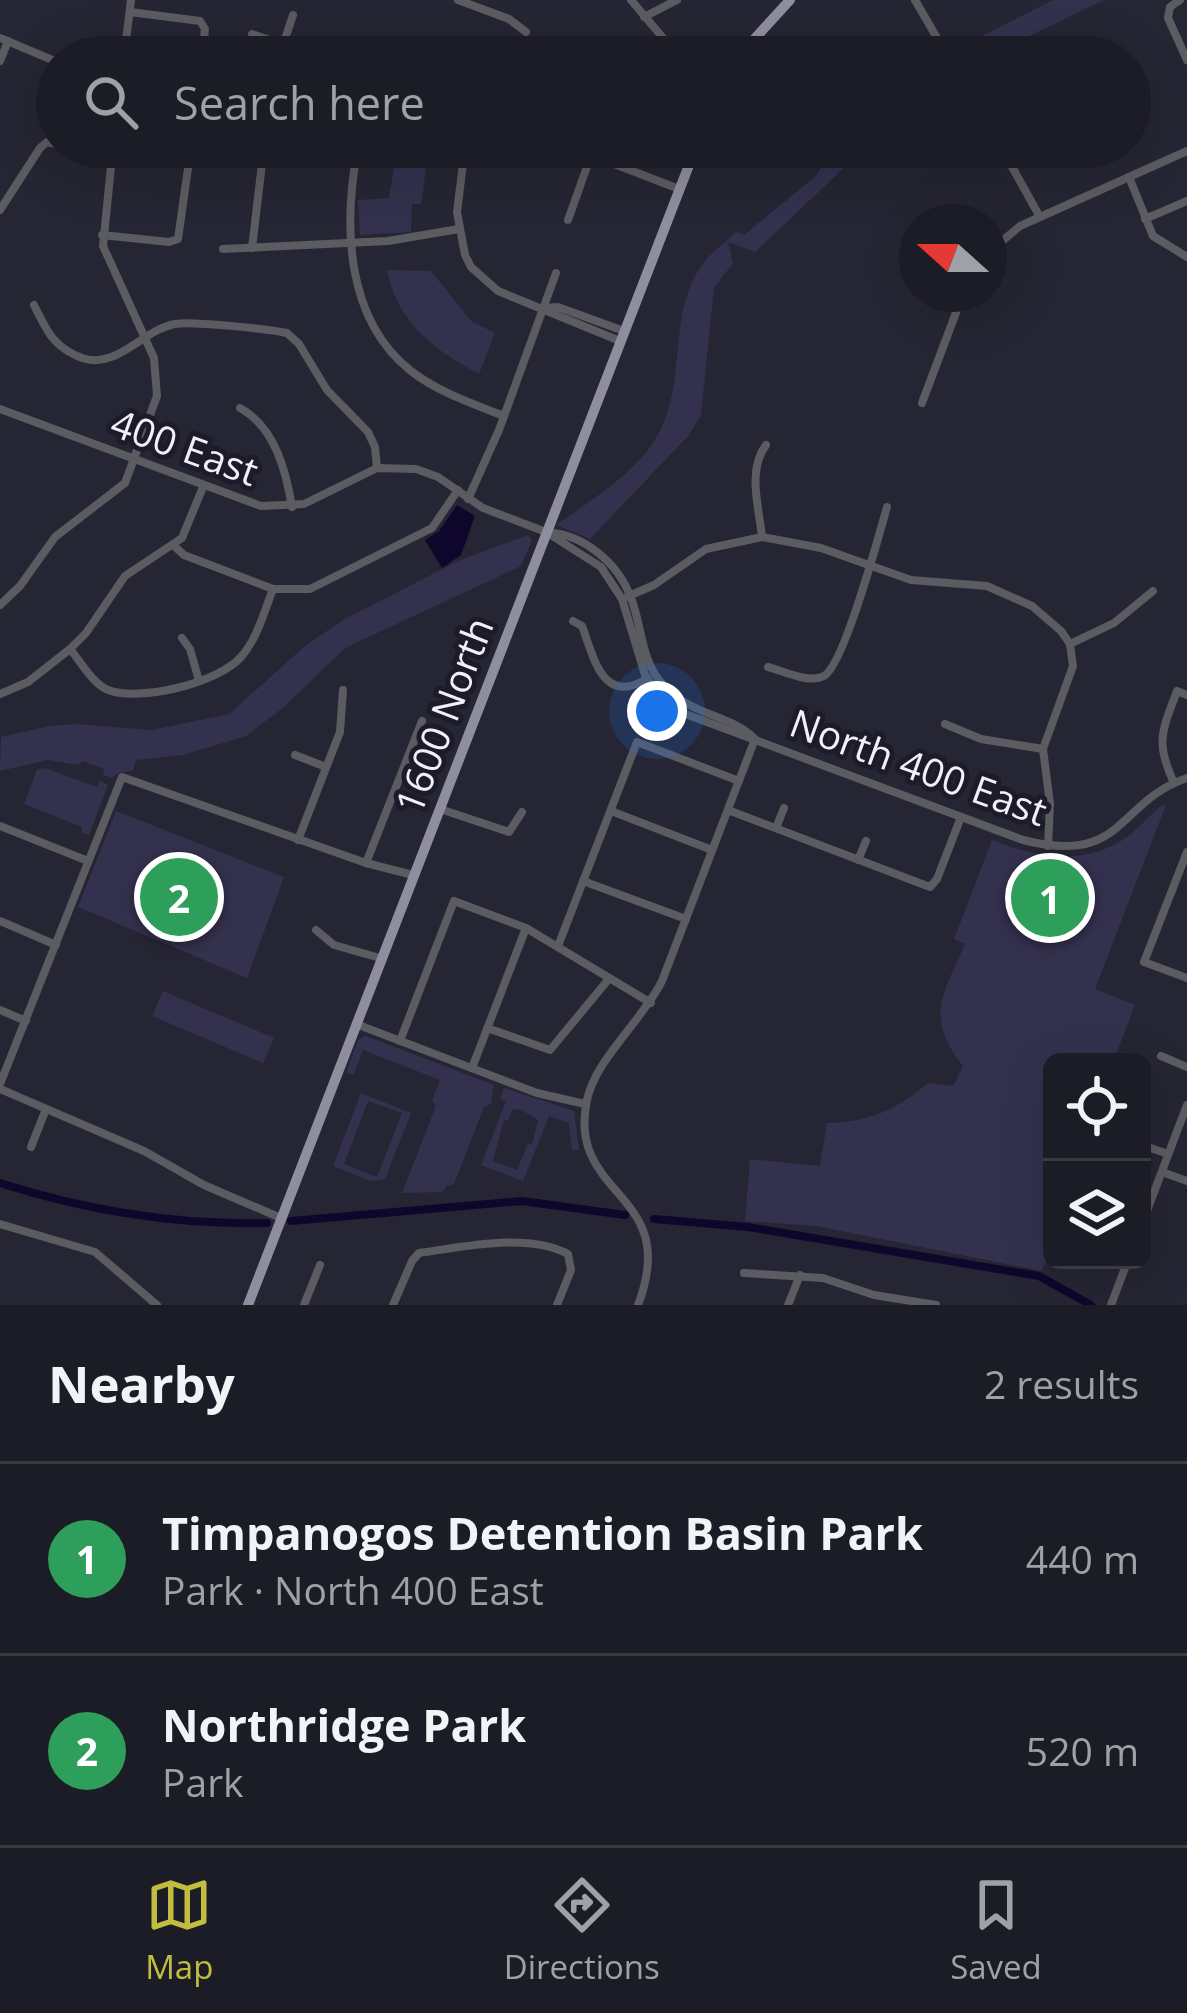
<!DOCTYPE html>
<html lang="en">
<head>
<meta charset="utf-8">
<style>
  :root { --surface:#1c1c26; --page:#25252e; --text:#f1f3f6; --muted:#a0a1a7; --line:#3a3a43; --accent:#c2bd3f }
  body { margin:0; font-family:"Open Sans",sans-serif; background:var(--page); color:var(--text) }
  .controls { position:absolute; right:36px; bottom:36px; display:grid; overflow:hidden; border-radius:18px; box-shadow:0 12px 48px #0002 }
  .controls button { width:108px; height:108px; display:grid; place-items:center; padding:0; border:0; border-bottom:3px solid var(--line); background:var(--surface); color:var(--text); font:60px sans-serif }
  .compass { position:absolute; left:899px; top:204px; width:108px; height:108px; border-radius:50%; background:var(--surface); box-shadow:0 12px 48px #0002; rotate:291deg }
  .you { position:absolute; left:657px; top:711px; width:42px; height:42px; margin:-30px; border:9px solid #fff; border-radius:50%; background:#1a73e8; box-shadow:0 0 0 18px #1a73e833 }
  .badge { display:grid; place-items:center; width:78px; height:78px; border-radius:50%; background:var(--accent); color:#fff; font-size:39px; font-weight:700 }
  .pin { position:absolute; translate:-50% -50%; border:6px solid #fff; box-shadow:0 3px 12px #0006 }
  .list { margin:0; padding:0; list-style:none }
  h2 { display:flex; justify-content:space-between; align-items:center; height:156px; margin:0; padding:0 48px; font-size:51px }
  h2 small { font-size:39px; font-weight:400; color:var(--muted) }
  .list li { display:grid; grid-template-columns:78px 1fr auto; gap:36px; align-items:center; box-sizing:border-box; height:192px; padding:0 48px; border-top:3px solid var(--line) }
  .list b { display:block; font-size:45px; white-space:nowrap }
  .list p { margin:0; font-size:39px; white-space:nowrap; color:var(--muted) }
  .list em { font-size:39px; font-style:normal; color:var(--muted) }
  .icon { flex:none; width:66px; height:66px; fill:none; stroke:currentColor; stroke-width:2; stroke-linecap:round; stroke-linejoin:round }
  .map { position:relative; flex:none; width:1187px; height:1305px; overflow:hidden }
  .search { position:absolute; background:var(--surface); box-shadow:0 12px 48px #0002; left:36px; right:36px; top:36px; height:132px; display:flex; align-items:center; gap:30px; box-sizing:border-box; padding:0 42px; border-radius:66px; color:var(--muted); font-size:45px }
  .sheet { height:540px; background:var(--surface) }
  nav { display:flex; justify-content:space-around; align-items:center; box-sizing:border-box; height:168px; border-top:3px solid var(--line); background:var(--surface); font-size:33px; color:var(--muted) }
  nav a { display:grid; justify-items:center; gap:6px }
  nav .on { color:var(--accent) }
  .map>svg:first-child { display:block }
</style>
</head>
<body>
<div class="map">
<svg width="1187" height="1305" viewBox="0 0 1187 1305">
  <rect width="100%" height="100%" fill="#262533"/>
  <g fill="#34314e" fill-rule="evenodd">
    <polygon points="1053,0 1104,0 985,57 960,57 956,49"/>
    <polygon points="397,147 429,147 421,204 412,204 411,232 360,235 358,200 389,198"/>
    <path d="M833 147H866L755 252 728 242 733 263 714 288 701 415 689 435 590 539 556 525C589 502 640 470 659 433 687 381 667 311 703 264 711 252 726 242 736 232L744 235 816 176Z"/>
    <path d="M387 270 431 271 471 321 495 333 479 374C435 351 397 322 387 270Z"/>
    <polygon points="528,535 532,540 521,566 345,648 284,707 246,736 183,755 136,760 133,771 118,773 112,778 103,775 104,769 82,761 78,765 48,760 0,771 1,737 49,726 77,724 152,730 229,714 305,646 343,620 460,560"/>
    <polygon points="45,768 97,787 100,781 108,785 89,835 82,833 82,827 24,804 37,770"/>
    <path d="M1162 805H1166L1095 989 1135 1005 1113 1062H1052V1245L1042 1271 816 1226 745 1221 750 1159 820 1166 827 1123C869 1122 896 1110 928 1083L953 1086 963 1066C924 1017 943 995 965 944L954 939 992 840C1038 858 1083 867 1127 837 1140 828 1149 815 1162 805Z"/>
    <polygon points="116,811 284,877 247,978 78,907"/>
    <polygon points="163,991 274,1038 263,1063 152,1016"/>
    <polygon points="366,1036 494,1085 491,1104 484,1107 454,1184 446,1186 443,1192 402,1193 436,1106 432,1100 440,1080 363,1050 354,1074 346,1073 358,1040"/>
    <path d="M504 1088 574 1111 579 1150H572L569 1123 549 1116 523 1181 481 1165 506 1101 500 1098ZM520 1109 538 1120 532 1144H528L517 1170 493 1161 504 1120 508 1121 512 1110Z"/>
    <path d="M361 1093 411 1113 385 1179 371 1181 333 1166ZM368 1101 402 1113 377 1177 344 1164Z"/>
  </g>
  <polygon fill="#0f062c" points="457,505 475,516 461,555 442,568 425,540 439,531"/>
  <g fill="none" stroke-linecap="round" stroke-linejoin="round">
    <g stroke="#0f062c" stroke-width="8">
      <path d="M0 1183C85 1210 177 1225 267 1223"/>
      <polyline points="654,1219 748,1227 1039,1276 1091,1305"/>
      <polyline points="291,1221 522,1201 625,1215"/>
    </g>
    <g stroke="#5b5b62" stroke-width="8">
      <polyline points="458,0 509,19 526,32"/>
      <polyline points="631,0 679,57"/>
      <polyline points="915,0 948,57"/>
      <polyline points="1180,0 1170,7 1168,18 1187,60"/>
      <polyline points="130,12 200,21 205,29 202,57"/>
      <polyline points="644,17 677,0"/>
      <polyline points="252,34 319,57"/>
      <polyline points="0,38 57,62"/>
      <polyline points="124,57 131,0"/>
      <polyline points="279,57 293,15"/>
      <polyline points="382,57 386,42"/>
      <polyline points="0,61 8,41"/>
      <polyline points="66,147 111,158"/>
      <path d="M358 147C343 224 345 319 411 371 438 392 473 404 504 416"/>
      <polyline points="465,147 457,212 465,255 471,267 498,291 620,341"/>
      <polyline points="1001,147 1040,217"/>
      <polyline points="591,155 679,189"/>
      <polyline points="1129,177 1153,236 1187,257"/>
      <polyline points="0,210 40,148 47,142 57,144"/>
      <polyline points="1145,219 1187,201"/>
      <polyline points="568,220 594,147"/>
      <polyline points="102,235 169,242 178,239 191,147"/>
      <polyline points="252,248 264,147"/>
      <polyline points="223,249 388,241 459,229"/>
      <polyline points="989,252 1020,226 1187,151"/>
      <path d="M34 305C47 331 53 347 82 358 117 370 142 330 175 324 192 321 268 329 287 333L299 344 327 390 368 432 375 447 377 468"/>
      <polyline points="544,308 558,307 624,331"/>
      <polyline points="922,403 963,294"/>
      <path d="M240 408C275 427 286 471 292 507"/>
      <path d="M0 409 261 506 304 504 377 468 416 469 438 477 483 508 546 532 601 567 622 599 646 678 680 712 1023 840C1125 866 1116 802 1187 778"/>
      <polyline points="468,499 499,430 556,273"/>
      <path d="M546 532C584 534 618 563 631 598 643 629 640 660 664 686 692 716 731 715 754 738"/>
      <path d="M762 537C759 508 747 470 766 445"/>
      <polyline points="173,545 184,555 273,589 310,589 432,528 458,490"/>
      <polyline points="622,599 654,585 706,549 762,537 821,548 911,580 987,586 1032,606 1061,631 1070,644 1073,666 1043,749 1050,804 1048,846"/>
      <polyline points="0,605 20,586 55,537 125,483 157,396 154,358 103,246 113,147"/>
      <path d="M573 621 582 626C594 658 603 707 648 678"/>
      <polyline points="182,638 190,649 199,681"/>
      <polyline points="1070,644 1114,623 1153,591"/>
      <path d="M70 649C81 662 92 683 108 690 140 702 218 683 241 657 257 639 264 612 273 589"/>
      <path d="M768 667C784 671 808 684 824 676 844 665 879 535 887 507"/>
      <polyline points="0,694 28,682 70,649 86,633 125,576 182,538 203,487"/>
      <polyline points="945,724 981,739 1043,749"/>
      <polyline points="295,755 326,767"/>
      <path d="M1174 783C1155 742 1162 731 1177 691L1187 695"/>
      <polyline points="440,809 509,832 522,812"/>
      <polyline points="728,810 930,887 937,879 961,817"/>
      <polyline points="611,811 712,850"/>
      <polyline points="0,826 88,861"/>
      <polyline points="776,828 784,808"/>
      <polyline points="298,840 340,732 343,690"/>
      <polyline points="1187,852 1144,962 1187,978"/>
      <polyline points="858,860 866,841"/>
      <polyline points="366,863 422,721"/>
      <polyline points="583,881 686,919"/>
      <polyline points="0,921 56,945"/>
      <polyline points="316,930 334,945 380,958"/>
      <polyline points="558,946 637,742 739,781"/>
      <polyline points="0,1010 26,1021"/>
      <polyline points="356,1024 537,1093 585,1104"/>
      <polyline points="487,1028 550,1050 608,980"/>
      <polyline points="400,1041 454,901 526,928 651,1003"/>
      <polyline points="1161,1056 1187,1067"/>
      <polyline points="472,1068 526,928"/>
      <polyline points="0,1084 122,777 366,863 413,875"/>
      <polyline points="0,1089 144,1151 204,1185 281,1218"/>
      <polyline points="1142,1145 1168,1154"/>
      <polyline points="31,1147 46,1109"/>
      <polyline points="1162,1172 1187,1181"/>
      <polyline points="0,1224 95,1252 157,1305"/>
      <polyline points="1142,1224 1187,1105"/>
      <polyline points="744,1273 823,1278 874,1295 936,1305"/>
      <polyline points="304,1305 320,1265"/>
      <path d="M393 1305 412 1261 419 1253C463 1247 527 1232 568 1254L571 1270 557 1305"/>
      <path d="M638 1305C682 1190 566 1199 587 1100 595 1060 642 1021 662 981L755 739"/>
      <polyline points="788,1305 800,1275"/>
      <polyline points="1111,1305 1128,1260"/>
    </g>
    <g stroke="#8f8e9e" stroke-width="10">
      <polyline points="738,57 790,0"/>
      <polyline points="248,1305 696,147"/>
    </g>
  </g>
  <g text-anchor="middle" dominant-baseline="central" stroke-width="10" stroke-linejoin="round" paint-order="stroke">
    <g font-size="39" fill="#f1f0fa" stroke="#1c1b29">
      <text transform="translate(185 446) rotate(20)">400 East</text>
      <text transform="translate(443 715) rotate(-69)">1600 North</text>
      <text transform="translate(919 766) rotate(20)">North 400 East</text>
    </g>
  </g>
</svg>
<div class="controls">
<button><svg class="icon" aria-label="locate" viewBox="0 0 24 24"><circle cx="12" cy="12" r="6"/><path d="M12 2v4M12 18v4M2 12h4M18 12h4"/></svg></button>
<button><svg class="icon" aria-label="layers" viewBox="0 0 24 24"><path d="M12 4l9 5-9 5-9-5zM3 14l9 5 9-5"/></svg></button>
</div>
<svg class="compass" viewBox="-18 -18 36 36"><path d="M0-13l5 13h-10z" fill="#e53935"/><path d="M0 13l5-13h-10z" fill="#a0a1a7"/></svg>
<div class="you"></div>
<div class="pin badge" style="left:1050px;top:898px;background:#2e9e5b">1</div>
<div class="pin badge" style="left:179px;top:897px;background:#2e9e5b">2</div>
<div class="search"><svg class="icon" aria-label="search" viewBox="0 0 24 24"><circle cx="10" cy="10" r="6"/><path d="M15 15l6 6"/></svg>Search here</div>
</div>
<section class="sheet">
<h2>Nearby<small>2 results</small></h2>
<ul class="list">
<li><span class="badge" style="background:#2e9e5b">1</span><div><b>Timpanogos Detention Basin Park</b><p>Park · North 400 East</p></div><em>440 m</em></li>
<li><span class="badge" style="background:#2e9e5b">2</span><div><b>Northridge Park</b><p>Park</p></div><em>520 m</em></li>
</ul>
</section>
<nav>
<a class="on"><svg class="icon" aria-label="map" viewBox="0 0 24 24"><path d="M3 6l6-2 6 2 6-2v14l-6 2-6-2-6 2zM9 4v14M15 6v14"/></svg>Map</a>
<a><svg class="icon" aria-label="directions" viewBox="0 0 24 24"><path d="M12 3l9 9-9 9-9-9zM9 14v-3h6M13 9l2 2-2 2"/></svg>Directions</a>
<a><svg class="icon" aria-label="saved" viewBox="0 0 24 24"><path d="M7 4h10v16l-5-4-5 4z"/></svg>Saved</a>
</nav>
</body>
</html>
